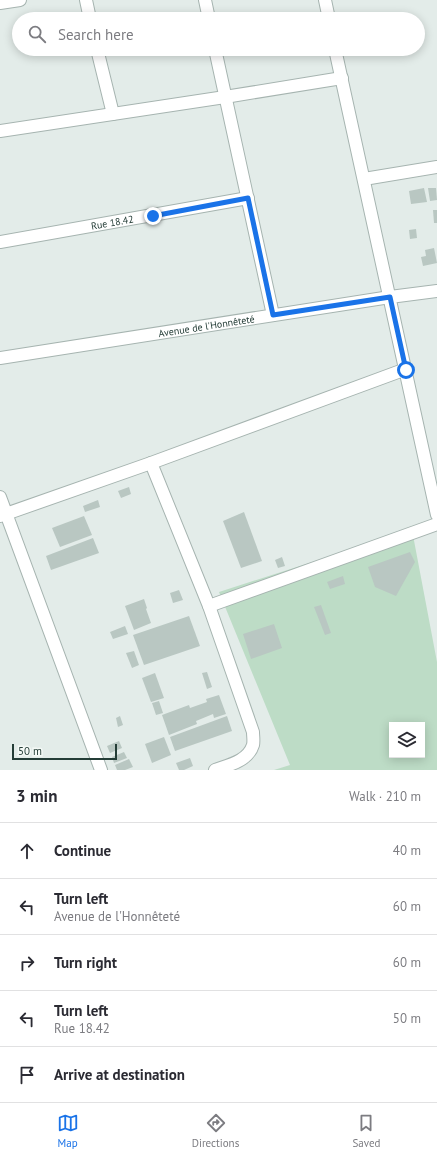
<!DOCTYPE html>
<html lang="en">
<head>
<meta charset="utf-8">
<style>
  :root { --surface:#fff; --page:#f7f7f7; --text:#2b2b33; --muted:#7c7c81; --line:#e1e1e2; --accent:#1a73e8 }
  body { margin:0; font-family:"PT Sans",sans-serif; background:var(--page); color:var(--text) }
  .controls { position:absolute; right:12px; bottom:12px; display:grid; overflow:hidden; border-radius:0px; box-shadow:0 2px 10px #0003 }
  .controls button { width:36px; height:36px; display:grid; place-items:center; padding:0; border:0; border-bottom:1px solid var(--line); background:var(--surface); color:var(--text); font:20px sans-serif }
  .scale { position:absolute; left:12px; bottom:10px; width:105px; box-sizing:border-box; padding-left:4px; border:2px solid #243d37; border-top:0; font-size:11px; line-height:14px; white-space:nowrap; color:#243d37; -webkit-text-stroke:3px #f4f9f6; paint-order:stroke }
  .stop { position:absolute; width:12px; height:12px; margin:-9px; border:3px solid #1a73e8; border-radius:50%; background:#fff }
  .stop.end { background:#1a73e8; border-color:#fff; box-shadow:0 1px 4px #0008 }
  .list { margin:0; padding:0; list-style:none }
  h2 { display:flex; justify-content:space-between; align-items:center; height:52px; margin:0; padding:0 16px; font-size:17px }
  h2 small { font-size:13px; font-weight:400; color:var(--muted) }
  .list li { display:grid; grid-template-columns:26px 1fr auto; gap:12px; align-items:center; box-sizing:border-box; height:56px; padding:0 16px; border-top:1px solid var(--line) }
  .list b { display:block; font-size:15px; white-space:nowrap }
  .list p { margin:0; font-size:13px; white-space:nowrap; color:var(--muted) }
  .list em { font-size:13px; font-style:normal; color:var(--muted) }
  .icon { flex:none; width:22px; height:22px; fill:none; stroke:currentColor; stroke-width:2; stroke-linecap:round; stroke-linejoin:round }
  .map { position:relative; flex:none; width:437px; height:770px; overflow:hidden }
  .search { position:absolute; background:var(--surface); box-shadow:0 2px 10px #0003; left:12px; right:12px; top:12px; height:44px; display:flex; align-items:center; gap:10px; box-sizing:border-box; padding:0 14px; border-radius:22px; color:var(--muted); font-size:15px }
  .sheet { height:332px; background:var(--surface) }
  nav { display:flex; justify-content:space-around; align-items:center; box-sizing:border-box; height:56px; border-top:1px solid var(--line); background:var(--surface); font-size:11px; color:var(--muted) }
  nav a { display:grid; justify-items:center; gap:2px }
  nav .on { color:var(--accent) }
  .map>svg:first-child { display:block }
</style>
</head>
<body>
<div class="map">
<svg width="437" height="770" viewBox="0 0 437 770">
  <rect width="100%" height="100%" fill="#e3ece9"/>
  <path fill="#bddcc6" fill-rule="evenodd" d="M412 530 437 662V770H274L290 765 219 592ZM392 725H422V755H392Z"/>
  <g fill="#b9c7c2">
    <polygon points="424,188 427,202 411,204 409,191"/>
    <polygon points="428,188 436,188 437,200 430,201"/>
    <polygon points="433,210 437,210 437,223 434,223"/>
    <polygon points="416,229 417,238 410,239 409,230"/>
    <polygon points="434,248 437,263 423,266 421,257 426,256 425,250"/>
    <polygon points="129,487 131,494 121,498 118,491"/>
    <polygon points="98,500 100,507 85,512 83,506"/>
    <polygon points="244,512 262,561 241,568 223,521"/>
    <polygon points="84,516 92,535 60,547 52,528"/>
    <polygon points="93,538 99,553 51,570 46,556"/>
    <polygon points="410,552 415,562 396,596 375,587 368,567"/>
    <polygon points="282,557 285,566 278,568 275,560"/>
    <polygon points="343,576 345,584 330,589 327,582"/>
    <polygon points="179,590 183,600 173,603 170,593"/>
    <polygon points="144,599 147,608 146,609 151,623 134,630 125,606"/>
    <polygon points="321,605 331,633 325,635 314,607"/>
    <polygon points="189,616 200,646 144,665 133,635"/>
    <polygon points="274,624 282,648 251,659 243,634"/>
    <polygon points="125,626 128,634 113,639 110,632"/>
    <polygon points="134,651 139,665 132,668 126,653"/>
    <polygon points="207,672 212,687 207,689 202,673"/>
    <polygon points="155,673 164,698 151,702 142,678"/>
    <polygon points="219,695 226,714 214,718 213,714 196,721 197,724 169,735 162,715 189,705 190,708 207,702 206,699"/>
    <polygon points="159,701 163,713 156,715 152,703"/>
    <polygon points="120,716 123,725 118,727 116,718"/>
    <polygon points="227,716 232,731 175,751 170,737"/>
    <polygon points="164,737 171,755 152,763 145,744"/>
    <polygon points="119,741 122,748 110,753 107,746"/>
    <polygon points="124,752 127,758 114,763 112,757"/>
    <polygon points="190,758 193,766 184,770 179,770 176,763"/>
    <polygon points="129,759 133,767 125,770 117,770 115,765"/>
  </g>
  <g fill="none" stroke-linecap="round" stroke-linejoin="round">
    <defs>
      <g id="minor">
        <polyline points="86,0 90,19"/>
        <polyline points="205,0 209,19"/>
        <polyline points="325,0 329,19"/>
        <polyline points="0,3 20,0"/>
        <polyline points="97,49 113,114"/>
        <polyline points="215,49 273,315"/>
        <polyline points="335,49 437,515"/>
        <polyline points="0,131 225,97 342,78"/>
        <polyline points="364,179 437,167"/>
        <path id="s1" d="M0 242 248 198"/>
        <path id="s2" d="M0 358 390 297 437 291"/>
        <path d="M151 463 209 606 253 732C253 736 254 741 253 745 248 761 229 765 215 770"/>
        <polyline points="0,497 101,770"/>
        <polyline points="0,516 151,463 406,369"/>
        <polyline points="209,606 437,524"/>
      </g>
    </defs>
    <use href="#minor" stroke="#a6b4b0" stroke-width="14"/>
    <use href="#minor" stroke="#fff" stroke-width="12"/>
  </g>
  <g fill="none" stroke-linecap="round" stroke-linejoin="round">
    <polyline stroke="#1a73e8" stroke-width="5" points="153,216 248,198 273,315 390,297 406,370"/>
  </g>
  <g text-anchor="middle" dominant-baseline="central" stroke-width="3" stroke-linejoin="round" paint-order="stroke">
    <g font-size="10" fill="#243d37" stroke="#f4f9f6">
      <text stroke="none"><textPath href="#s1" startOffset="114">Rue 18.42</textPath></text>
      <text stroke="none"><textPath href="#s2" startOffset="209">Avenue de l'Honnêteté</textPath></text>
    </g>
  </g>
</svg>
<div class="controls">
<button><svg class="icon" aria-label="layers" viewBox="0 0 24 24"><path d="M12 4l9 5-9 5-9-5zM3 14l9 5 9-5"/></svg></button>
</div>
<div class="scale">50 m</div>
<div class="stop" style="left:406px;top:370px"></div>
<div class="stop end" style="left:153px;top:216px"></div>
<div class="search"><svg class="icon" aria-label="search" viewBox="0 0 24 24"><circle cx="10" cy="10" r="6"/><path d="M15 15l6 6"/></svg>Search here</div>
</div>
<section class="sheet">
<h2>3 min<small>Walk · 210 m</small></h2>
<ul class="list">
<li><svg class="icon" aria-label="ahead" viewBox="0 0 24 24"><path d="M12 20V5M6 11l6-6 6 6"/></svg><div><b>Continue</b></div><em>40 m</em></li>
<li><svg class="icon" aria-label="left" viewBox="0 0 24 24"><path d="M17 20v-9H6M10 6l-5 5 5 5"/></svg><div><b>Turn left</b><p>Avenue de l'Honnêteté</p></div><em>60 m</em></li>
<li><svg class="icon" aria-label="right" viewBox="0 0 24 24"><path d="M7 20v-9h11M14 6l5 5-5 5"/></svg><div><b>Turn right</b></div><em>60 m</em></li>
<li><svg class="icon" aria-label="left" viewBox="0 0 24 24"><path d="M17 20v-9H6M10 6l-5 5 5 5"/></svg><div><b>Turn left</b><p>Rue 18.42</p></div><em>50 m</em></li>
<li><svg class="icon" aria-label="arrive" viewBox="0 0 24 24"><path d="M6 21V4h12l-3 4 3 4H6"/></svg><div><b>Arrive at destination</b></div></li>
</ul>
</section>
<nav>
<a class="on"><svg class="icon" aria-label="map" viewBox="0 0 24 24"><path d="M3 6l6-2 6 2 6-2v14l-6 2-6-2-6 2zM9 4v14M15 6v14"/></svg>Map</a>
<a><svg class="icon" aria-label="directions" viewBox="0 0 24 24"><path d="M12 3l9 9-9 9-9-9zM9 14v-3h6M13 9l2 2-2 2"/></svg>Directions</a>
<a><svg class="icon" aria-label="saved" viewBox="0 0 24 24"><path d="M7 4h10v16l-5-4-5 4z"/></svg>Saved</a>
</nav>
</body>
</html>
